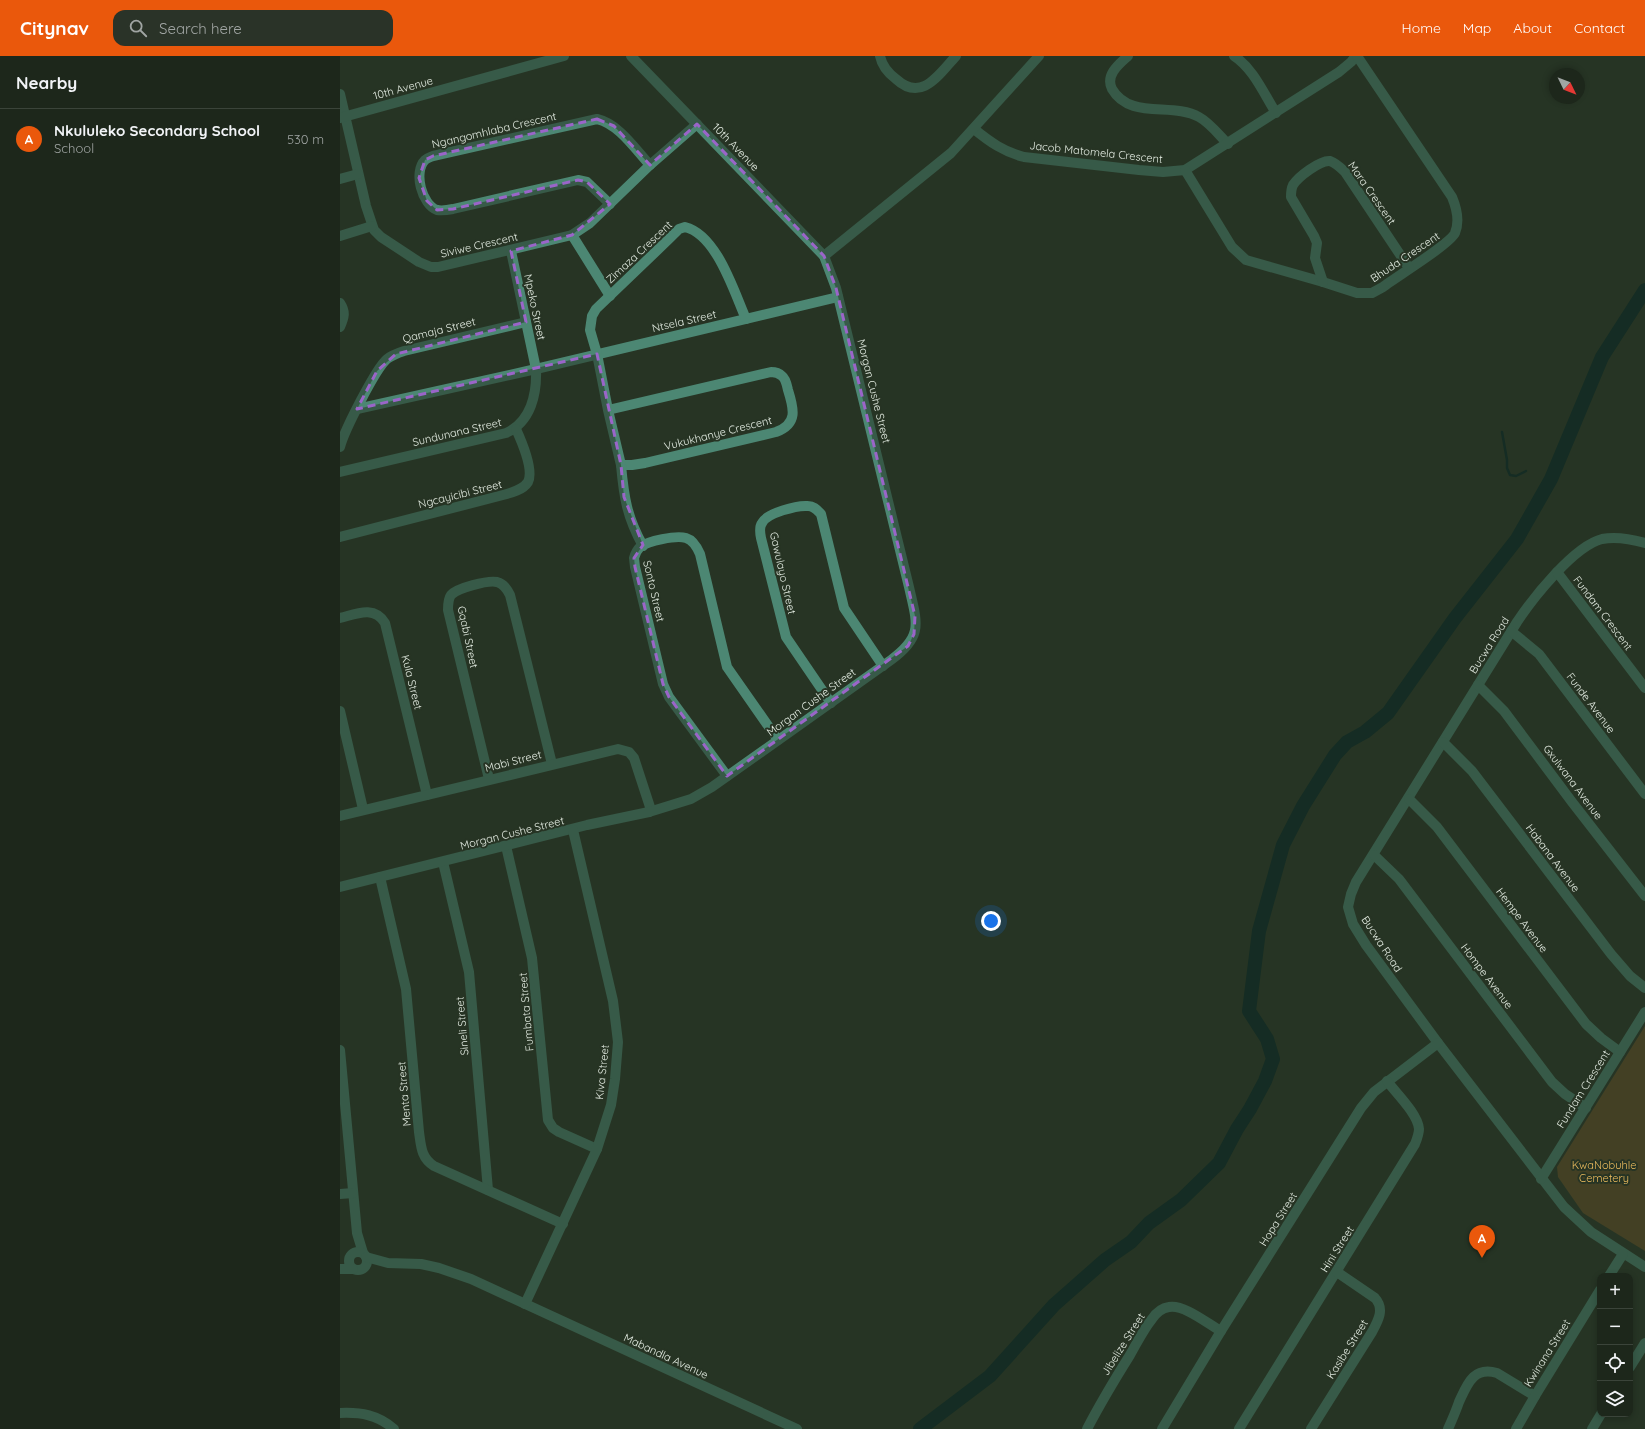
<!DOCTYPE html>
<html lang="en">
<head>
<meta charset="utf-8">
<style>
  :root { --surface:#1d271b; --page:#2a3328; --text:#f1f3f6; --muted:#a0a5a3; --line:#3b443a; --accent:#ea580c }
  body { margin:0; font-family:Quicksand,sans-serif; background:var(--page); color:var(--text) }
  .controls { position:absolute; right:12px; bottom:12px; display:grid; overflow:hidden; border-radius:8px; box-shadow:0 2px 6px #0003 }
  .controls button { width:36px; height:36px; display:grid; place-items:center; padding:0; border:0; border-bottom:1px solid var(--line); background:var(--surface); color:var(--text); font:20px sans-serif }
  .compass { position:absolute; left:1209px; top:12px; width:36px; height:36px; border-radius:50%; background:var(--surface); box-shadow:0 2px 6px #0003; rotate:133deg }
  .you { position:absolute; left:651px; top:865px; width:14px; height:14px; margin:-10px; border:3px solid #fff; border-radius:50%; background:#1a73e8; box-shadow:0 0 0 6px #1a73e833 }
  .badge { display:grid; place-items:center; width:26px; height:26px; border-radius:50%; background:var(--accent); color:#fff; font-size:13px; font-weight:700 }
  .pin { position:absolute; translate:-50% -33px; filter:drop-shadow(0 1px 2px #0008) }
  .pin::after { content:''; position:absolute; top:21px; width:14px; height:12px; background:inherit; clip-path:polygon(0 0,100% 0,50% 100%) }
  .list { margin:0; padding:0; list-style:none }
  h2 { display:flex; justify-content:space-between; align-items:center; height:52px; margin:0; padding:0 16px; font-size:17px }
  h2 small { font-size:13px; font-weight:400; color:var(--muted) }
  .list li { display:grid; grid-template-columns:26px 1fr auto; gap:12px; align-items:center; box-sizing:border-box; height:60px; padding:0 16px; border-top:1px solid var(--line) }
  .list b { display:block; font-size:15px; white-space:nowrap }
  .list p { margin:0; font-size:13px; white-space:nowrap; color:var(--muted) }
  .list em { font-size:13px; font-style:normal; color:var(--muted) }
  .icon { flex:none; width:22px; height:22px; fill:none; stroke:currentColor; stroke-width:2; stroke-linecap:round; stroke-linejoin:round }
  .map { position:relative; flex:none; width:1305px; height:1373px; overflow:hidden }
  header { display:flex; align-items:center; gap:24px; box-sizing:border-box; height:56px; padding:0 20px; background:var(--accent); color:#fff }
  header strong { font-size:19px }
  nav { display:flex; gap:22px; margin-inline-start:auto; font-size:14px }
  .search { width:280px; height:36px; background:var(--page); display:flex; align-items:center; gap:10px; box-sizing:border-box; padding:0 14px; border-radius:12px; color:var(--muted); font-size:15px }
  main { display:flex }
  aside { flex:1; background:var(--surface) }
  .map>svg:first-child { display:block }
</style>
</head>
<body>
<header>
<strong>Citynav</strong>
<div class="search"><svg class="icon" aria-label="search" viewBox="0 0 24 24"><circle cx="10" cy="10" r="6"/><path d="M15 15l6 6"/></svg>Search here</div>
<nav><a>Home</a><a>Map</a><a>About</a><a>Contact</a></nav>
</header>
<main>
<aside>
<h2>Nearby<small></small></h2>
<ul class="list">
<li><span class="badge">A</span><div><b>Nkululeko Secondary School</b><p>School</p></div><em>530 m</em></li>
</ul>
</aside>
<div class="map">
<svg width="1305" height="1373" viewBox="0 0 1305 1373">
  <rect width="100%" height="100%" fill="#273424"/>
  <polygon fill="#664f24" points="1305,970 1305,1195 1243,1157 1218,1121 1217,1111"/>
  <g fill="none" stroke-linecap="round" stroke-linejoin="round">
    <polyline stroke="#012324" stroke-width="2.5" points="1162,376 1167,404 1167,412 1170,419 1176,420 1186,415"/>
    <polyline stroke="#012324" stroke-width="14" points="580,1373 650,1320 714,1249 765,1204 791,1186 809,1167 841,1144 879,1107 897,1073 910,1053 925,1025 933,1003 927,983 909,955 919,875 943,789 963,750 995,699 1007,686 1025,676 1048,657 1115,562 1177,483 1211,423 1262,301 1305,234"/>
    <g stroke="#4c8773" stroke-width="10">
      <path d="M540 0C542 10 548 17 556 23 582 47 599 18 616 0"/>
      <path d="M788 0C779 8 765 19 772 33 790 64 832 46 859 61 870 67 879 79 888 88"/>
      <path d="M894 0C913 12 924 38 936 57"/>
      <polyline points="0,38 26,150 34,174 41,181 79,206 91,211 98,211 232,179 250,167 310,109 357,68"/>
      <polyline points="0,62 224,0"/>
      <path d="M634 73C650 86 664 96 684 101L799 114 823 116 845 114 999 16 1011 6 1016 0"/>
      <path d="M845 114 892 191 906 204 983 226 1017 237H1032L1043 231C1056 221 1110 188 1115 177 1120 165 1117 153 1112 141L1017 0"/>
      <polyline points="0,123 18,118"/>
      <path d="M270 148 247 126 238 124 113 153C108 154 102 155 97 154 82 149 73 116 85 104 87 102 91 101 93 100L257 63C279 68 295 93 310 109"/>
      <polyline points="232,179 270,240"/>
      <polyline points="0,180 32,170"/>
      <polyline points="484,200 611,97 699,0"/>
      <path d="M983 226 975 202 977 187 974 180 951 141C951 136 951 133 953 129 958 121 980 104 990 105 996 107 1001 112 1005 116L1069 212"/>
      <path d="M0 247C6 256 4 262 0 271"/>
      <polyline points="17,353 196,313 498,241"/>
      <path d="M268 354 431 316C435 316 439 317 442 320 446 323 447 330 448 334 454 353 458 368 436 376L305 407 292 409H281L268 354 257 298 250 274 252 260 256 253 330 182 339 173 345 171C377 179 394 236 406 263"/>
      <path d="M0 391C4 375 36 312 47 303 52 299 58 297 64 295L186 266"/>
      <path d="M281 409C284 442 287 461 303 490"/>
      <path d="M0 416 166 377C191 366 197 338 196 313L171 195"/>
      <path d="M0 481 163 439C171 437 183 434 188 426 194 414 181 384 176 373"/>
      <path d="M1305 487C1291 483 1277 480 1262 483 1234 490 1193 542 1177 566L1016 826 1011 838 1008 851 1013 868 1026 889 1098 987 1224 1151 1251 1176 1305 1211"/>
      <polyline points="1217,516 1305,632"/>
      <path d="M0 562C16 558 34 549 45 567L87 739"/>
      <polyline points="1171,575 1199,598 1305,738"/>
      <polyline points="1138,629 1164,655 1232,746 1305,840"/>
      <path d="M491 647 446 581 421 482C420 477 419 471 422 467 427 457 457 449 468 450 474 450 477 454 481 458L504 552 543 610"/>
      <polyline points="0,655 23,753"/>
      <polyline points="1103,686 1132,715 1271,898 1290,920 1305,932"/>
      <path d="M387 720 329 641 323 628 295 511 294 502C295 498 297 494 300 491 308 485 336 479 346 482 353 484 357 491 360 498L387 611 438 684"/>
      <path d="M149 723 108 554C108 549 108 543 111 539 117 532 148 524 157 526 164 528 167 533 170 539L212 708"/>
      <polyline points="1069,743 1097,771 1246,968 1261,982 1280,996"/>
      <polyline points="0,760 278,693 289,696 294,702 310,751 309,756"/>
      <polyline points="166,790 192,902 208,1064 213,1072 219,1076 257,1093"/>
      <polyline points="1034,799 1059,823 1212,1026 1225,1038 1246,1052"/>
      <polyline points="103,806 129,916 148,1134"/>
      <path d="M40 821 66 933 79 1076C81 1090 81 1102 94 1110L223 1168"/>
      <path d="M0 831 247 769 309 756 351 743 372 731 551 604C584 580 577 567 569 531L496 232 484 200 291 0"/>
      <polyline points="0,994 17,1177 23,1197"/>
      <polyline points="1201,1123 1305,956"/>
      <polyline points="0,1138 13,1137"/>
      <circle cx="18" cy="1205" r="9"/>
      <polyline points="26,1201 48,1207 81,1208 99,1212 131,1223 457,1373"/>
      <polyline points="0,1213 13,1213"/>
      <polyline points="1269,1220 1283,1198"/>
      <polyline points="185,1248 257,1093 271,1049 275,1023 278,986 273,945 233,774"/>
      <polyline points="1290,1311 1305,1287"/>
      <path d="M0 1357C21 1356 38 1359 54 1373"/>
      <path d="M747 1373C760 1348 775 1323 790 1299 797 1287 803 1274 812 1263 816 1257 822 1252 829 1251 844 1248 868 1268 881 1275"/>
      <polyline points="822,1373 881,1275 1021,1052 1034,1036 1098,987"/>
      <path d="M899 1373 1075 1088C1077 1083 1079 1078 1079 1073 1078 1058 1056 1037 1047 1025"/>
      <path d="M971 1373 1032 1276C1038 1265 1045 1253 1035 1242L997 1216"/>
      <path d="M1108 1373C1112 1364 1116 1355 1119 1346 1127 1329 1133 1310 1157 1317L1195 1340"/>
      <polyline points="1176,1373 1195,1340 1260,1234"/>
      <polyline points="1252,1373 1261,1358"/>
    </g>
  </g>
  <path d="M0 0H1305V1373H0ZM257 63 274 70 310 109 357 68 484 200 496 232 575 560 574 578 568 590 387 720 329 641 323 628 295 511 294 502 303 489 284 441 281 409 257 298 17 353 37 315 56 298 186 266 171 195 232 179 270 148 247 126 238 124 113 153 97 154 87 145 79 122 85 104 93 100Z" fill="#273424" fill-opacity=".55" fill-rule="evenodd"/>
  <path fill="none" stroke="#9a65c9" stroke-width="3" stroke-dasharray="8 5" stroke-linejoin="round" d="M257 63 274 70 310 109 357 68 484 200 496 232 575 560 574 578 568 590 387 720 329 641 323 628 295 511 294 502 303 489 284 441 281 409 257 298 17 353 37 315 56 298 186 266 171 195 232 179 270 148 247 126 238 124 113 153 97 154 87 145 79 122 85 104 93 100Z"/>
  <g text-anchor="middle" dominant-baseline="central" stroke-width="4" stroke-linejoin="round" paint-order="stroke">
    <g font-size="11" fill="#e2ebe1" stroke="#273424">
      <text transform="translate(63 32) rotate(-15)">10th Avenue</text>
      <text transform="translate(154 74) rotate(-13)">Ngangomhlaba Crescent</text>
      <text transform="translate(396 91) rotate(46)">10th Avenue</text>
      <text transform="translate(756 96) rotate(6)">Jacob Matomela Crescent</text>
      <text transform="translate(1032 137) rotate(55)">Mara Crescent</text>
      <text transform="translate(139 189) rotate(-13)">Siviwe Crescent</text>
      <text transform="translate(299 196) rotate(-43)">Zimaza Crescent</text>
      <text transform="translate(1065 201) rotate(-34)">Bhuda Crescent</text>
      <text transform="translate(195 251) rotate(78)">Mpeko Street</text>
      <text transform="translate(344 265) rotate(-13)">Ntsela Street</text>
      <text transform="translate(99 274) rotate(-14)">Qamaja Street</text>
      <text transform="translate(534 335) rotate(76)">Morgan Cushe Street</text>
      <text transform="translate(117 376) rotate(-13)">Sundunana Street</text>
      <text transform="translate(378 377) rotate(-14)">Vukukhanye Crescent</text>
      <text transform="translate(120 438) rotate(-14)">Ngcayicibi Street</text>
      <text transform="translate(443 517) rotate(77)">Gawulayo Street</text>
      <text transform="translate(314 535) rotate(77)">Sonto Street</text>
      <text transform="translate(1263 557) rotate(53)">Fundam Crescent</text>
      <text transform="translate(128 581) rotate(78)">Gqabi Street</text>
      <text transform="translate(1149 589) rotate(-58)">Bucwa Road</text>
      <text transform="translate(72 626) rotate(76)">Kula Street</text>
      <text transform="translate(471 646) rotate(-36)">Morgan Cushe Street</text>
      <text transform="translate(1251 647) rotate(53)">Funde Avenue</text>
      <text transform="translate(173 705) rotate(-14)">Mabi Street</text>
      <text transform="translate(1233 726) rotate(53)">Gxulwana Avenue</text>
      <text transform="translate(172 777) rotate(-14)">Morgan Cushe Street</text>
      <text transform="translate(1213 802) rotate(53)">Habana Avenue</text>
      <text transform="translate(1182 864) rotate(53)">Hempe Avenue</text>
      <text transform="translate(1042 888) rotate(57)">Bucwa Road</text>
      <text transform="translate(1147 920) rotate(53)">Hompe Avenue</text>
      <text transform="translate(186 956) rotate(-95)">Fumbata Street</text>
      <text transform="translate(122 970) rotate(-95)">Sineli Street</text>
      <text transform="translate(262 1016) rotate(-84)">Kiva Street</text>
      <text transform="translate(1243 1033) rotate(-58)">Fundam Crescent</text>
      <text transform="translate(64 1038) rotate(-95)">Menta Street</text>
      <text transform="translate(938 1163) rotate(-58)">Hopa Street</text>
      <text transform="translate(997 1193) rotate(-58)">Hini Street</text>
      <text transform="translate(783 1288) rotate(-58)">Jibelize Street</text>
      <text transform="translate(1007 1293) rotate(-58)">Kasibe Street</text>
      <text transform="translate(1207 1297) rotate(-58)">Kwinana Street</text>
      <text transform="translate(326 1300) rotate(25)">Mabandla Avenue</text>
    </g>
    <g font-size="11" fill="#eebd5e" stroke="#273424">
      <text x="1264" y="1109">KwaNobuhle<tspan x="1264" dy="13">Cemetery</tspan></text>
    </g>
  </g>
</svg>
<div class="controls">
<button>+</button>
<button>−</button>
<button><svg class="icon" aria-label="locate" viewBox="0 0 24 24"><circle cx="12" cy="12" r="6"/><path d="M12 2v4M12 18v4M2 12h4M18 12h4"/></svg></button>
<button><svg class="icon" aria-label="layers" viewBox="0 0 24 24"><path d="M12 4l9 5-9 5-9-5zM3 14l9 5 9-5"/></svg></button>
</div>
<svg class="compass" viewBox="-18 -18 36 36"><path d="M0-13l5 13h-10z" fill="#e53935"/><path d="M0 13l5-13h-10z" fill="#a0a5a3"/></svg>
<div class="you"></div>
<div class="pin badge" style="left:1142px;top:1202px">A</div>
</div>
</main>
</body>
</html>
